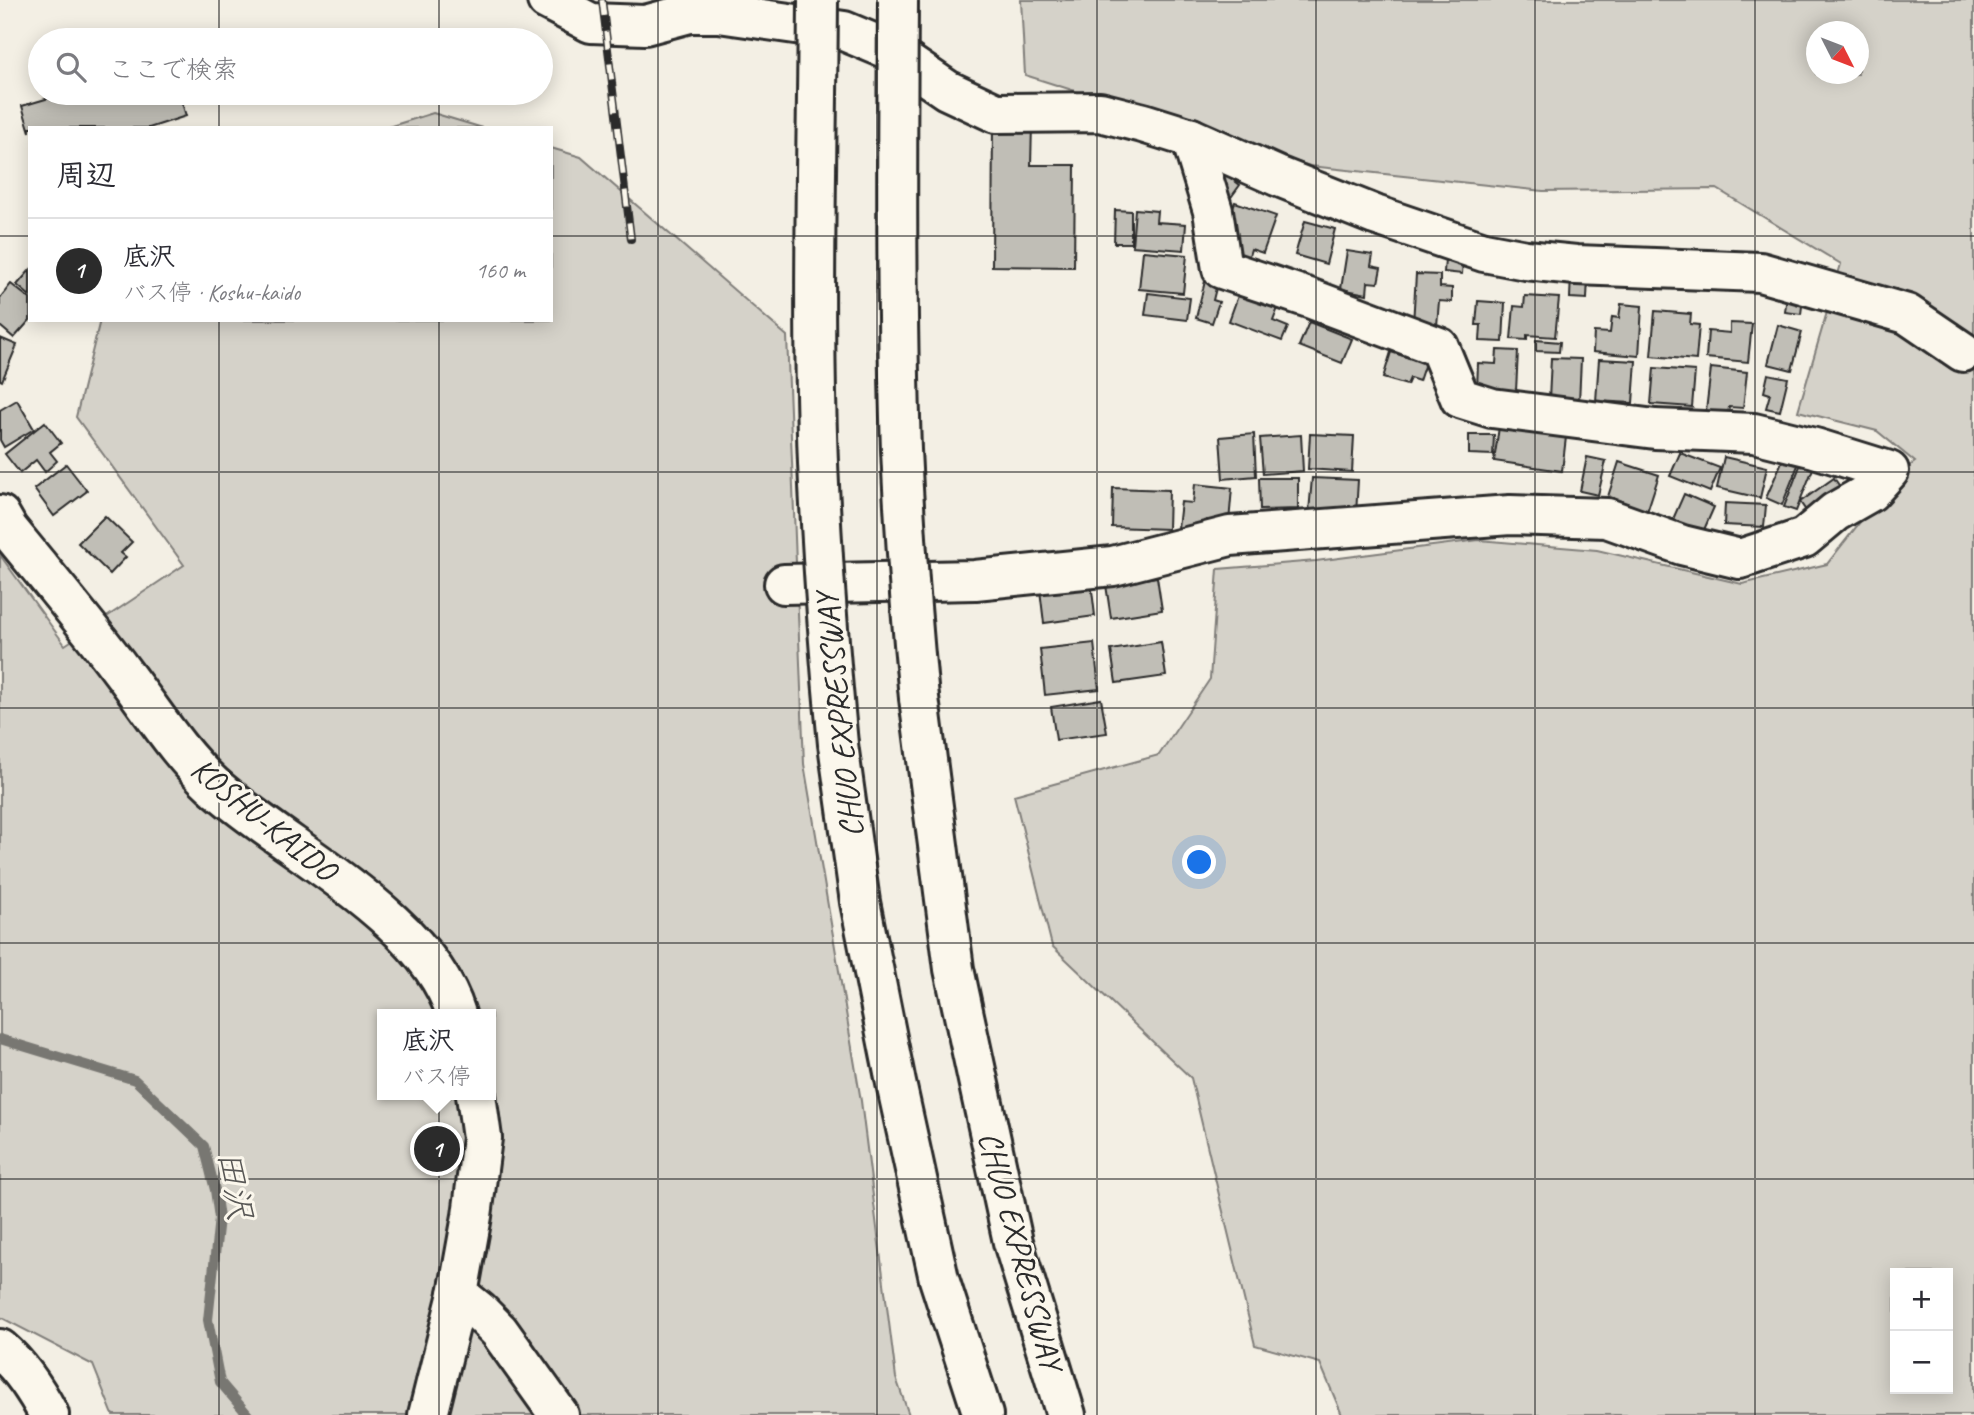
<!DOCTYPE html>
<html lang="ja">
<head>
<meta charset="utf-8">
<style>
  :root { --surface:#fff; --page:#f2f2f3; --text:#2b2b33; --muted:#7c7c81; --line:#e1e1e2; --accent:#2b2b2b }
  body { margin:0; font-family:Caveat,"Klee One",sans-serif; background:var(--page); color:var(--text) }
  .controls { position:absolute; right:21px; bottom:21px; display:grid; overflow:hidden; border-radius:0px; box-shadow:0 4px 18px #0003 }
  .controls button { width:63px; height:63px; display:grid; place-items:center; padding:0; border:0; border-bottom:2px solid var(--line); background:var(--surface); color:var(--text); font:35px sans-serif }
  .compass { position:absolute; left:1806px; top:21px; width:63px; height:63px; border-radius:50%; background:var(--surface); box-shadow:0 4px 18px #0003; rotate:132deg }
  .you { position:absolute; left:1200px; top:863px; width:24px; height:24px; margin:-18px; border:5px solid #fff; border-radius:50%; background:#1a73e8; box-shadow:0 0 0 10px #1a73e833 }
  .badge { display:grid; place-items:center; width:46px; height:46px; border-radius:50%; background:var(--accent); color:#fff; font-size:23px; font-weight:700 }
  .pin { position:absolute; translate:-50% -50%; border:4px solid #fff; box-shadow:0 2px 7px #0006 }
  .popup { position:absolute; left:377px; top:1009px; width:119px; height:91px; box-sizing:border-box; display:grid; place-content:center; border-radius:0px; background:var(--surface); filter:drop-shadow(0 2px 5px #0005); font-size:23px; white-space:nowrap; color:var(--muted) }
  .popup b { font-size:26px; color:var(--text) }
  .popup::after { content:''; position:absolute; left:50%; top:100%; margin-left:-14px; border:14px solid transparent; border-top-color:var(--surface) }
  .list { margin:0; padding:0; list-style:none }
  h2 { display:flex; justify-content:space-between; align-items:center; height:91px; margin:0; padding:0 28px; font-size:30px }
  h2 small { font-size:23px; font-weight:400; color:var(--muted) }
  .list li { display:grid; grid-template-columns:46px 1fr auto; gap:21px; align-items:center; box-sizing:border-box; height:105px; padding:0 28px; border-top:2px solid var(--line) }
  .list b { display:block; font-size:26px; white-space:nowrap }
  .list p { margin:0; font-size:23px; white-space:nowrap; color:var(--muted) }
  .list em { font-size:23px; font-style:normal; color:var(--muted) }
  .icon { flex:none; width:38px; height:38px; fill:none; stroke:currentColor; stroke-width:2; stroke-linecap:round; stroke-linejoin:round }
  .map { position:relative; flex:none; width:1974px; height:1415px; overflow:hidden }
  .search { position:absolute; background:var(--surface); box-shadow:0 4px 18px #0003; left:28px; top:28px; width:525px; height:77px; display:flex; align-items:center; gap:18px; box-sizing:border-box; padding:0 24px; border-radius:38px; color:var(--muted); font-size:26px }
  .panel { position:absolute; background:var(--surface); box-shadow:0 4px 18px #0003; left:28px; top:126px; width:525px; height:196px; border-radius:0px }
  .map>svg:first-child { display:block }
</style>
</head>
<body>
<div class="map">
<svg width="1974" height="1415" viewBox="0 0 1974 1415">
  <rect width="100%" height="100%" fill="#f3efe4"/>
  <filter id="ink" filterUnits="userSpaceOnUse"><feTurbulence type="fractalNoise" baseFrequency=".0143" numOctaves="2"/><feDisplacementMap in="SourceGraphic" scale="14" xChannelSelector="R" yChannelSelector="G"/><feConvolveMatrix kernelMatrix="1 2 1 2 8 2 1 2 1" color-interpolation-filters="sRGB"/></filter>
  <g filter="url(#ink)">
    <g fill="#d5d2c9" stroke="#807e7a" stroke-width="2" fill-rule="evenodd">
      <path d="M1021 0H1974V1415H1342L1320 1363 1255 1345 1191 1078 1052 946 1014 795 1159 755 1210 679 1218 569 1316 561 1479 540 1597 550 1742 584 1827 564 1897 475 1915 462 1877 431 1798 411 1841 264 1717 189 1543 191 1310 166 1025 75ZM1816 32H1858V74H1816ZM1895 1273H1948V1389H1895Z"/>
      <polygon points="433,113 483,128 385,128"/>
      <path d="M551 148 581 157 787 336 804 764 861 1101 896 1378 909 1415H113L93 1365 0 1317V555L65 645 184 565 76 417 100 320H551ZM383 1014H491V1095H383Z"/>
    </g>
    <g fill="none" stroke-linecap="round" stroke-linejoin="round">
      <polyline stroke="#787772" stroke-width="10" points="0,1039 135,1080 204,1146 215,1190 219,1218 208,1320 220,1382 248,1415"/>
    </g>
    <g fill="#c0beb6" stroke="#2b2b2b" stroke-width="2">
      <polygon points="66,93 179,93 186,116 149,128 30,128 30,132 22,106"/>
      <polygon points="993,123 1032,124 1031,165 1075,165 1074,267 992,266"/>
      <polygon points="1220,170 1240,185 1229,200"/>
      <polygon points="1235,202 1276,216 1263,253 1251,249 1248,259 1225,252 1222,239"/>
      <polygon points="1135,209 1157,211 1156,222 1186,224 1184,250 1132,246"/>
      <polygon points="1115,210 1131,211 1131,243 1114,243"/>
      <polygon points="1305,221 1335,229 1326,264 1295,255"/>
      <polygon points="1143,251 1187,255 1183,293 1139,289"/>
      <polygon points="1347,251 1373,255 1371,266 1381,268 1378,283 1368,282 1367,294 1341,289"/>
      <polygon points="1445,259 1463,261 1462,274 1444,272"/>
      <polygon points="30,270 30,296 17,285"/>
      <polygon points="1416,274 1440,275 1440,287 1452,288 1452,302 1439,301 1437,326 1413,324"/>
      <polygon points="1571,275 1588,276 1587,299 1570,298"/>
      <polygon points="1206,277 1218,280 1213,300 1219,302 1212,323 1196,318"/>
      <polygon points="11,284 30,299 30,320 14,338 0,326 0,298"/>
      <polygon points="1148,293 1190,298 1187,320 1145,315"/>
      <polygon points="1239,293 1278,308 1273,321 1288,327 1282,341 1229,321"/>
      <polygon points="1787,295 1803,298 1801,314 1785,312"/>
      <polygon points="1525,296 1559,298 1555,337 1527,335 1527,340 1511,339 1514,306 1524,307"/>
      <polygon points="1478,301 1505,303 1503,342 1480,341 1481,325 1476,325"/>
      <polygon points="1621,304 1642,306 1639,356 1593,352 1594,332 1610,333 1612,317 1619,318"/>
      <polygon points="1655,311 1691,314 1690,324 1699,325 1696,360 1651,356"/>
      <polygon points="1309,322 1352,339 1342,363 1299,346"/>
      <polygon points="1730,323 1752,324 1748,362 1706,358 1708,331 1730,333"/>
      <polygon points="1778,325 1802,332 1792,370 1768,364"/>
      <polygon points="0,338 17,345 2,381 0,380"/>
      <polygon points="1536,340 1560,342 1559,352 1536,351"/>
      <polygon points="1497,350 1518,351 1516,391 1477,390 1478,363 1496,364"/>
      <polygon points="1391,352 1425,363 1419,381 1410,378 1407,385 1383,378"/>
      <polygon points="1551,358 1581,359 1579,402 1549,400"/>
      <polygon points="1599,359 1636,361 1633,403 1596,401"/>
      <polygon points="1654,368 1695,371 1692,407 1651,404"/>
      <polygon points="1711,368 1747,372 1743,408 1729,407 1728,414 1706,411"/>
      <polygon points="1768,374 1788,378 1780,411 1766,408 1770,394 1764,392"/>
      <polygon points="17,400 34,429 4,447 0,440 0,410"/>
      <polygon points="45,422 61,443 50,452 57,461 45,472 36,460 20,473 5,454"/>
      <polygon points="1499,427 1566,437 1562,471 1494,461"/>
      <polygon points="1254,434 1256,476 1223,479 1220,437"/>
      <polygon points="1310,434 1354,436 1352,472 1308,469"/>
      <polygon points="1301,435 1303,471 1263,474 1260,438"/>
      <polygon points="1469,435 1494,435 1493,455 1469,454"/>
      <polygon points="1680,453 1720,468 1710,492 1670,476"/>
      <polygon points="1587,457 1606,461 1598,495 1580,491"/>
      <polygon points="1724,457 1767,467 1760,498 1717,488"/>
      <polygon points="1783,459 1798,465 1782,505 1766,498"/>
      <polygon points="1802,461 1814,466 1796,511 1784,507"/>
      <polygon points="1619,462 1659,475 1645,518 1605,506"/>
      <polygon points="66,464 87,491 54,516 34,489"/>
      <polygon points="1259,478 1298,478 1298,509 1260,510"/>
      <polygon points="1312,478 1358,480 1356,514 1309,512"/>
      <polygon points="1834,478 1843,491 1809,515 1800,502"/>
      <polygon points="1195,484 1232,488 1229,522 1207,520 1205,531 1178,528 1181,502 1193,503"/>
      <polygon points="1113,488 1169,490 1168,529 1112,527"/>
      <polygon points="1684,494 1714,507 1700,539 1670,526"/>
      <polygon points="1725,503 1766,505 1764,527 1724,525"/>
      <polygon points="105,516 132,542 121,553 126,557 110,574 78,543"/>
      <polygon points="1157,577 1162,610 1111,618 1106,585"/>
      <polygon points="1091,582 1095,616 1044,623 1040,590"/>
      <polygon points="1161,642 1166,676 1116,683 1111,650"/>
      <polygon points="1094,643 1099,689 1045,695 1040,649"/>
      <polygon points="1101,699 1107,733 1056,740 1051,707"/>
    </g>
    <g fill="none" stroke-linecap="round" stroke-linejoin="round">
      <defs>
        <g id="street">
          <polyline points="547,0 591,23 645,25 690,13 719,13 844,31 887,49 947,90 996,113 1100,112 1143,123 1191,138 1277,176 1375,215 1484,252 1526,260 1576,265 1760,272 1907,314 1963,352"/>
          <polyline points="784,584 975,580 1113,566 1230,536 1510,515 1607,518 1682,545 1740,559 1804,538 1835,512 1870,492 1889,471 1815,448 1754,433 1655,429 1492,408 1460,398 1439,347 1309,298 1222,269 1213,211 1191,138"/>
          <polyline points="458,1294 479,1311 499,1331 559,1415"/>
        </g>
        <g id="highway">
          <path d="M0 515 8 529C47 577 87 624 124 674 153 712 178 753 213 785 285 850 427 917 456 1014"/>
          <polyline points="919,698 954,969 1013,1242 1066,1415"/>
          <polyline points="838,744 860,902 896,1083 939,1279 983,1415"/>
          <path d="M0 1349C21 1367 36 1390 49 1415"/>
          <polyline points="428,1415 458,1294 472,1216 482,1138 476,1095"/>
        </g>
      </defs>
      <use href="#street" stroke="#2b2b2b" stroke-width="44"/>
      <use href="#highway" stroke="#2b2b2b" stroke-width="44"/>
      <use href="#street" stroke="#fbf7ec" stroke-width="38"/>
      <use href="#highway" stroke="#fbf7ec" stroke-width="38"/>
      <defs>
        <polyline id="rail" points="602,0 631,239"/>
      </defs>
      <use href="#rail" stroke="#2b2b2b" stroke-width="8"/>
      <use href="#rail" stroke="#fbf7ec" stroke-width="5" stroke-dasharray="16" stroke-linecap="butt"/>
      <defs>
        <g id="highway-bridge">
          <path d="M818 0C817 154 812 309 818 463 822 557 829 650 838 744"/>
          <path d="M898 0C897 150 896 300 901 450 905 533 911 616 919 698"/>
        </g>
      </defs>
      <use href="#highway-bridge" stroke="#2b2b2b" stroke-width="44" stroke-linecap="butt"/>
      <use href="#highway-bridge" stroke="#fbf7ec" stroke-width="38"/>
    </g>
  </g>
  <path fill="none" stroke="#2b2b2b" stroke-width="2" stroke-opacity="0.55" d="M219 0V40M439 0V40M658 0V1415M877 0V1415M1097 0V1415M1316 0V1415M1535 0V1415M1755 0V1415M219 93V128M439 93V128M0 236H30M551 236H1974M219 320V1415M439 320V1415M0 472H1974M0 708H1974M0 943H1974M0 1179H1974"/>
  <g text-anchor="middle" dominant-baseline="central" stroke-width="6" stroke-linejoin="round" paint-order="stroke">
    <g font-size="33" fill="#2b2b2b" stroke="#fbf7ec">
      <text transform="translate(839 715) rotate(-96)">CHUO EXPRESSWAY</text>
      <text transform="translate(264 819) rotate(39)">KOSHU-KAIDO</text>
      <text transform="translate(1021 1251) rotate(75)">CHUO EXPRESSWAY</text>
    </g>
    <g font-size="35" font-style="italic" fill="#585755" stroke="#fbf7ec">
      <text transform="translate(235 1185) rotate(80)">田沢</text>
    </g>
  </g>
</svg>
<div class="controls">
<button>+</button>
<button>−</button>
</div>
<svg class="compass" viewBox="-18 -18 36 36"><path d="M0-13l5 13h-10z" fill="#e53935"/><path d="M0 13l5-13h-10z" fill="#7c7c81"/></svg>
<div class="you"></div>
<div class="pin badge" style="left:437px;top:1149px">1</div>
<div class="popup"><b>底沢</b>バス停</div>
<div class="search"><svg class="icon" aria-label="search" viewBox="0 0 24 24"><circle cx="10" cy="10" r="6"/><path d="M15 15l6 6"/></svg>ここで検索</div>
<section class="panel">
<h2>周辺<small></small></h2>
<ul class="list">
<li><span class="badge">1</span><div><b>底沢</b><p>バス停 · Koshu-kaido</p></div><em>160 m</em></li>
</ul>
</section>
</div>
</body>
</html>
